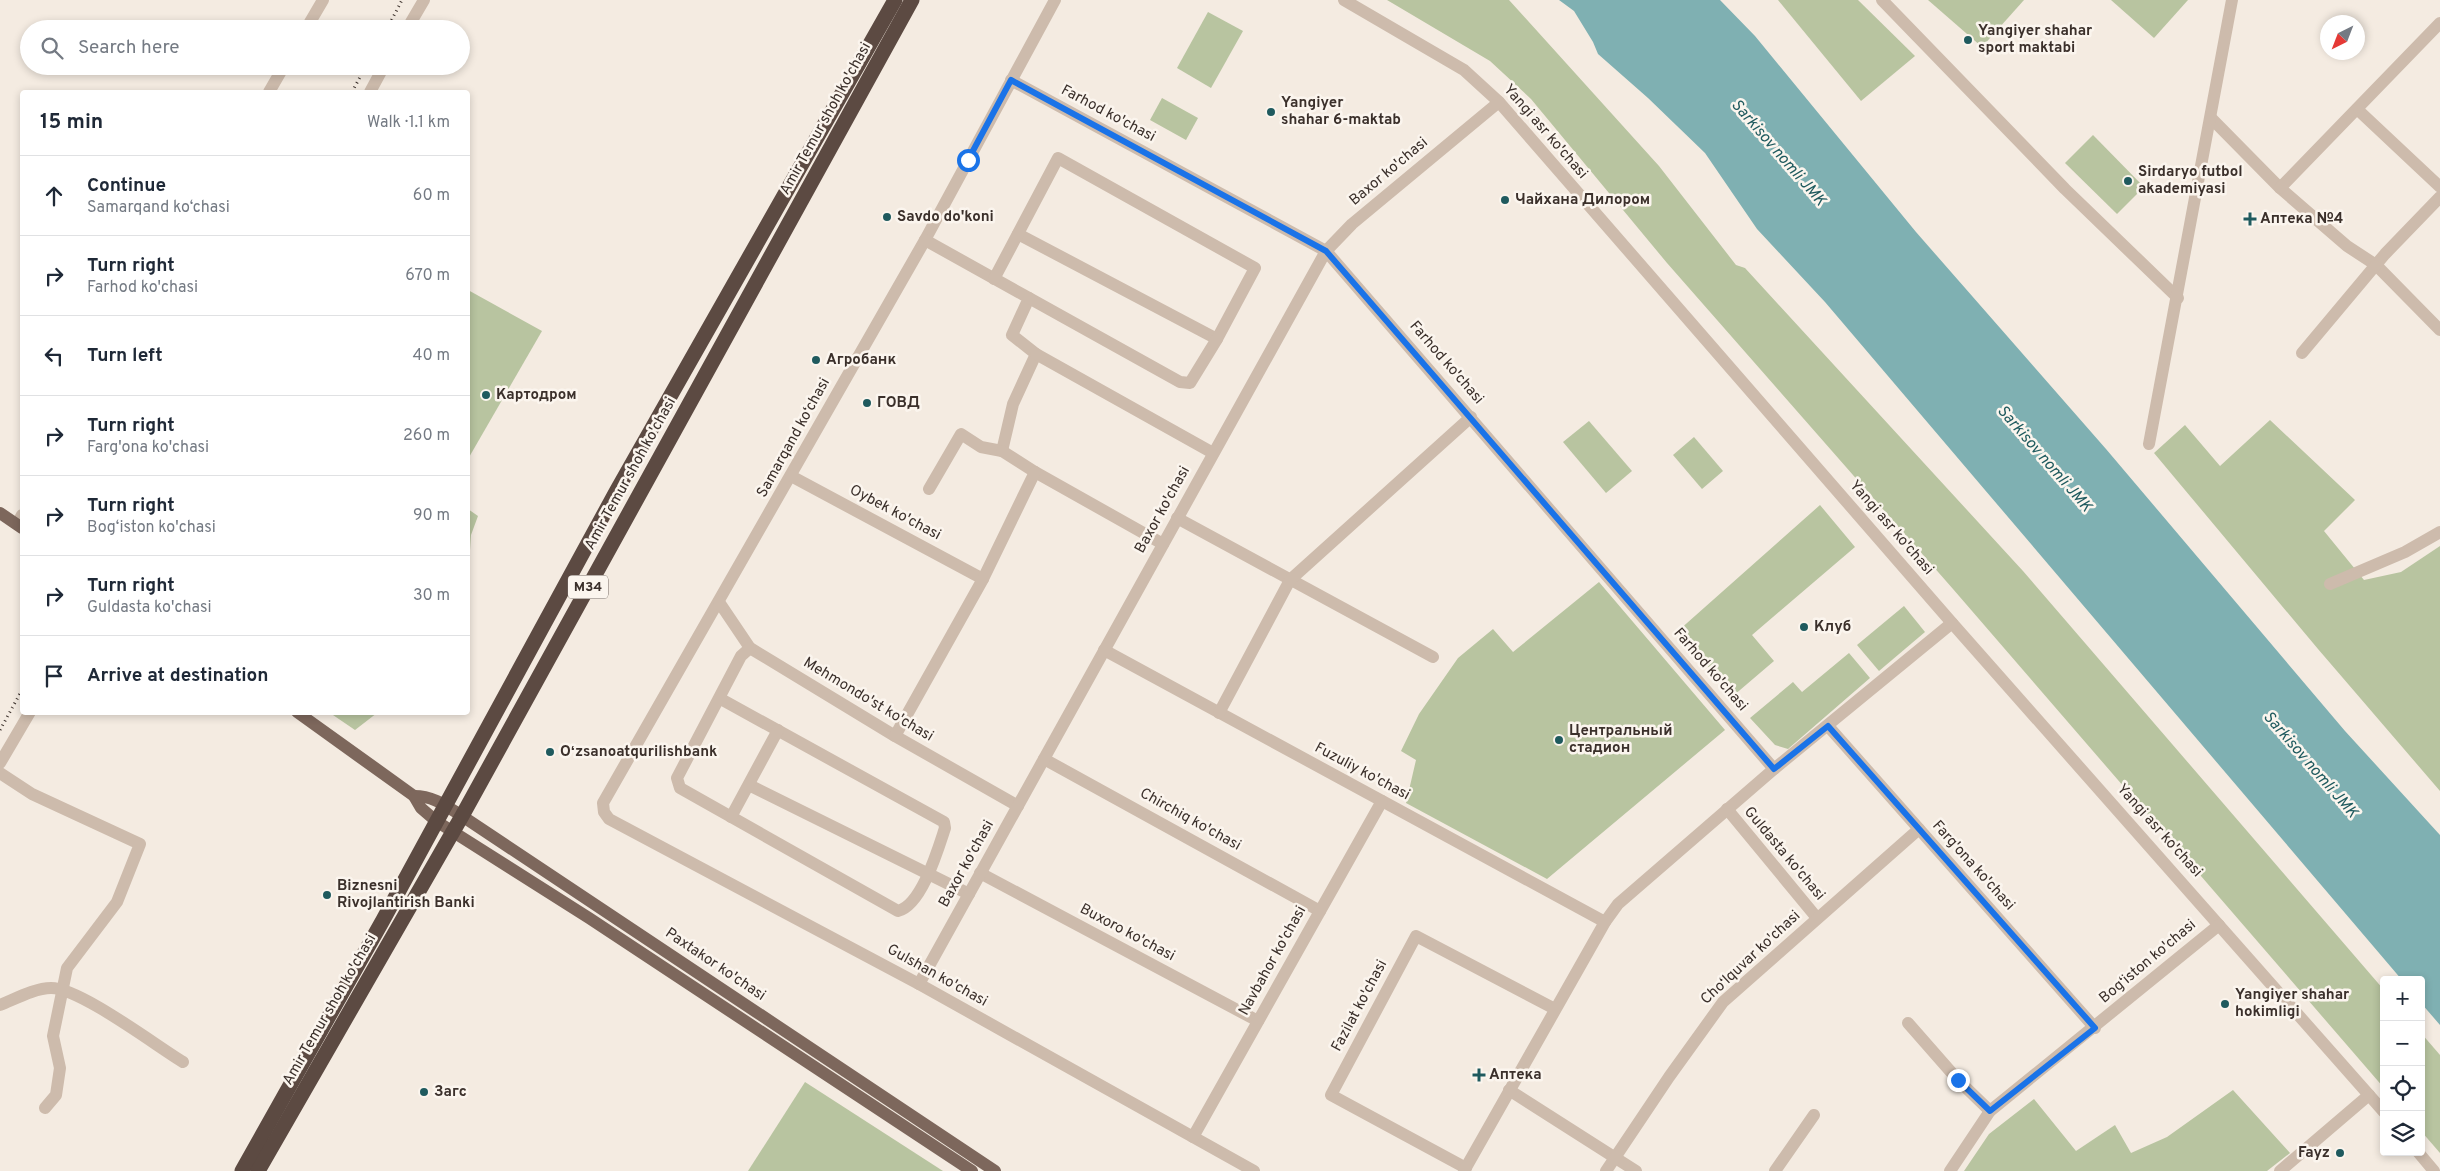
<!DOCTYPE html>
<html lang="en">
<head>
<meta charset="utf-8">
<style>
  :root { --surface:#fff; --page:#f6f6f7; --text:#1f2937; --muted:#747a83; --line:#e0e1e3 }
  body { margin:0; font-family:Overpass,sans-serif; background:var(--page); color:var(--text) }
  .controls { position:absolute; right:15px; bottom:15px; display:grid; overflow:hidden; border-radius:5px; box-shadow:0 2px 8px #0003 }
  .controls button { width:45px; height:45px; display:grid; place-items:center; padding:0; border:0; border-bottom:1px solid var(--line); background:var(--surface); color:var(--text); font:25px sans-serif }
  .compass { position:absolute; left:2320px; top:15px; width:45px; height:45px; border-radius:50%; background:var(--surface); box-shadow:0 2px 8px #0003; rotate:222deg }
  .stop { position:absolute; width:15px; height:15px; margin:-11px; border:4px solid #1a73e8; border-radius:50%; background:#fff }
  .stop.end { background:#1a73e8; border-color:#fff; box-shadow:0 1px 5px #0008 }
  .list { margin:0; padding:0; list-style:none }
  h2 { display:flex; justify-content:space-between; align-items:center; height:65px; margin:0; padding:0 20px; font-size:21px }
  h2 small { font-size:16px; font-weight:400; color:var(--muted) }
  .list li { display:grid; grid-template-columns:32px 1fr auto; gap:15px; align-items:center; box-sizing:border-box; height:80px; padding:0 20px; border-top:1px solid var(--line) }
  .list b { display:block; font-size:19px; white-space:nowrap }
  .list p { margin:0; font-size:16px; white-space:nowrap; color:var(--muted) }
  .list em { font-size:16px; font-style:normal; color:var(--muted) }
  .icon { flex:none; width:28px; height:28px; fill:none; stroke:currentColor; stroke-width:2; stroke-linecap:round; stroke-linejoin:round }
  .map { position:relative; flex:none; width:2440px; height:1171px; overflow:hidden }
  .search { position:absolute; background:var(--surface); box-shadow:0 2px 8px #0003; left:20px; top:20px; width:450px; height:55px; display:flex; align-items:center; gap:12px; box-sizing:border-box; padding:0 18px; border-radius:28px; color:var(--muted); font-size:19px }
  .panel { position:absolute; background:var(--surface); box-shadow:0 2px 8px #0003; left:20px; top:90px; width:450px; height:625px; border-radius:5px }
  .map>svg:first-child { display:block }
</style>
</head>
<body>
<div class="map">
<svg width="2440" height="1171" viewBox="0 0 2440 1171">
  <rect width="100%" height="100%" fill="#f4ebe1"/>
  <g fill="#b8c4a0">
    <polygon points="1387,0 1509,0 1659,166 1736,265 1745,268 2023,571 2384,990 2384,1088 1953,589 1667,263 1531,99 1490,61"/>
    <polygon points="1778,0 1858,0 1915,56 1861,101"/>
    <polygon points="1928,0 2024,0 1982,47"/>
    <polygon points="2111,0 2188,0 2154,38"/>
    <polygon points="1208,12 1243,31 1211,88 1177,68"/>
    <polygon points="1162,98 1198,118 1186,140 1150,120"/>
    <polygon points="2093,135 2144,187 2117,214 2065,163"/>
    <polygon points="468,290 542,331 468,459"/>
    <polygon points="2270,420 2355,500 2324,531 2364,580 2401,572 2440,546 2440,791 2318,649 2154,453 2185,425 2220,466"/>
    <polygon points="1589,421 1632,471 1606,493 1563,442"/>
    <polygon points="1694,437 1723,471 1702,489 1673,455"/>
    <polygon points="1820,505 1855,547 1752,635 1774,661 1733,696 1678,631"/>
    <polygon points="468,509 478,516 471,535 468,581"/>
    <polygon points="1599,582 1725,730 1547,879 1406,803 1416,760 1401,751 1419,714 1458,658 1493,629 1513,652"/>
    <polygon points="1904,606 1925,632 1879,671 1857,645"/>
    <polygon points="1849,653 1870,678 1788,749 1775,745 1750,718 1793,682 1802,692"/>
    <polygon points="330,713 377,713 355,730"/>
    <polygon points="2421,1033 2440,1055 2440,1153 2421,1131"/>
    <polygon points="805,1082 943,1171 748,1171"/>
    <polygon points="2233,1090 2290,1153 2267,1171 1964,1171 1989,1134 2034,1099 2076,1151 2115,1125 2131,1153 2167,1137"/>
  </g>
  <polygon fill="#7fb0b2" points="1559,0 1720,0 1755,36 1916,232 2106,449 2345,731 2440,835 2440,1025 2421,1003 2421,980 2402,980 1825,302 1757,229 1705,153 1648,98 1598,54 1593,42 1574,11"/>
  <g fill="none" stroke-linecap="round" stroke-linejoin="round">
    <g stroke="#cdbbac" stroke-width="12">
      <polyline points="1055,0 925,240 603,803 604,812 609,819 919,984 1254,1171"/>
      <polyline points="1344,0 1464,70 1499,102 1952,623 2384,1112"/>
      <polyline points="1882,0 2065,189 2178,298"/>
      <polyline points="306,29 323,0"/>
      <polyline points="407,29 424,0"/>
      <polyline points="1011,80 1326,251 1774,769"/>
      <polyline points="269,92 284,66"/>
      <polyline points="370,92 384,66"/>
      <polyline points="2357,109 2440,187"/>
      <polyline points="2211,118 2280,188 2347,246 2376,265 2440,330"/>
      <polyline points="2280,188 2440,23"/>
      <polyline points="1018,234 1217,339"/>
      <polyline points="925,240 1029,298 1012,335 1036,354 1013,404 1002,451 981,447 961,434 929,489"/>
      <polyline points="994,279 1058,158 1255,268 1217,339 1190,383 1180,382 1029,298"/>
      <polyline points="2302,353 2385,254 2440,197"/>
      <polyline points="1036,354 1213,453"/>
      <polyline points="2149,444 2232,0"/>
      <polyline points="1002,451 1035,472 1163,544"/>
      <polyline points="791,476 983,579"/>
      <polyline points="1177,518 1433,657"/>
      <polyline points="17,524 22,515"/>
      <polyline points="2330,584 2405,552 2440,532"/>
      <polyline points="719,602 750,648 895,736 1018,806"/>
      <polyline points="1104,650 1605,922"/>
      <path d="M719 698 944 822 945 828C938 849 922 905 898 911L680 788 677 778 741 656 750 648"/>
      <polyline points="1219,713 1290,580 1471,417"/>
      <polyline points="1828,726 2095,1028"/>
      <polyline points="895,736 983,579 1035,472"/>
      <polyline points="1044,759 1320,911"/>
      <polyline points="0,763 30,712"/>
      <polyline points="0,773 32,794 140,844 117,902 67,968 53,1036 60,1068 56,1095 45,1108"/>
      <polyline points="749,785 969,894"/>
      <polyline points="1727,809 1817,918"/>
      <polyline points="731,817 778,730"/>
      <polyline points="980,873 1258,1021"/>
      <polyline points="919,984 1326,251 1352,224 1499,102"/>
      <path d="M0 1005C15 999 35 988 51 988 80 988 155 1045 183 1062"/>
      <polyline points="1908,1023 1958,1080 1990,1111"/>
      <polyline points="1509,1090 1636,1171"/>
      <polyline points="1193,1137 1382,801"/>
      <polyline points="2418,1152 2434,1171"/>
      <polyline points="1466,1168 1331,1095 1416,936 1555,1009"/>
      <polyline points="1464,1171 1605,922 1618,904 1774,769 1952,623"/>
      <polyline points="1606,1171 1669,1077 1723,1002 1919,829"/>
      <polyline points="1775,1171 1814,1115"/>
      <polyline points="1950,1171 1990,1111 2219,925"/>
      <polyline points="2280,1171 2369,1095"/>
    </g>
    <g stroke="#7d675c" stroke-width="12">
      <polyline points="0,513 22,528"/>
      <polyline points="297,712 414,796 421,808 436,821 589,918 972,1171"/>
      <path d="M414 796C434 796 446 806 462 816L995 1171"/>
    </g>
    <g stroke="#5c4a42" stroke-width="15">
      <polyline points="242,1171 383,920 617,490 895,0"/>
      <polyline points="258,1171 462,816 912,0"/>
    </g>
    <g stroke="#3b302b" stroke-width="3" stroke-dasharray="1 4" stroke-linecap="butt">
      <polyline points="387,29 402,0"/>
      <polyline points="352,92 366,66"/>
      <polyline points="0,730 22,690"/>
    </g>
  </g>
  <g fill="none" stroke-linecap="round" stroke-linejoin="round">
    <polyline stroke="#1a73e8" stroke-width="6" points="968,160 1011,80 1326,251 1774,769 1828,726 2095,1028 1990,1111 1958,1080"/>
  </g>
  <g fill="#1f5a5e" stroke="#fbf5ee" stroke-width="2">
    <circle cx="1968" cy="40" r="5"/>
    <circle cx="1271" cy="112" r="5"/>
    <circle cx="2128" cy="181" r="5"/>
    <circle cx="1505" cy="200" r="5"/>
    <circle cx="887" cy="217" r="5"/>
    <path d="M2247.5 211.5h5v5h5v5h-5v5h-5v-5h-5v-5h5z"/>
    <circle cx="816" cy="360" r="5"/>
    <circle cx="486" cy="395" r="5"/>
    <circle cx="867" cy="403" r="5"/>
    <circle cx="1804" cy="627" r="5"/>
    <circle cx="1559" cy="740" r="5"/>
    <circle cx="550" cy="752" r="5"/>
    <circle cx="327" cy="895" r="5"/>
    <circle cx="2225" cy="1004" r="5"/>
    <path d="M1476.5 1067.5h5v5h5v5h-5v5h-5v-5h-5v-5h5z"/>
    <circle cx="424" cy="1092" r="5"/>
    <circle cx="2340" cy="1153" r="5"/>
  </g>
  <g text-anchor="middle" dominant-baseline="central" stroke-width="5" stroke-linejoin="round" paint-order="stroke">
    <rect fill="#fbf5ee" stroke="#756b66" stroke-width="1" x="568" y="575.5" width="40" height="23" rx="4"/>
    <g font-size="14" font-weight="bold" fill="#3b302b">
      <text x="588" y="587">M34</text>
    </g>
    <g font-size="15" font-weight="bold" fill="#3b302b" stroke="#fbf5ee" text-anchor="start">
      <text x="1978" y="31">Yangiyer shahar<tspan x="1978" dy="17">sport maktabi</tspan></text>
      <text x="1281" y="103">Yangiyer<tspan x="1281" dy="17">shahar 6-maktab</tspan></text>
      <text x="2138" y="172">Sirdaryo futbol<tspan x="2138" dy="17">akademiyasi</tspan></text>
      <text x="1515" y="200">Чайхана Дилором</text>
      <text x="897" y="217">Savdo do'koni</text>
      <text x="2260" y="219">Аптека №4</text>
      <text x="826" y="360">Агробанк</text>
      <text x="496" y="395">Картодром</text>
      <text x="877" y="403">ГОВД</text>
      <text x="1814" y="627">Клуб</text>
      <text x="1569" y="731">Центральный<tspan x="1569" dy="17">стадион</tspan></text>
      <text x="560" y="752">Oʻzsanoatqurilishbank</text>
      <text x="337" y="886">Biznesni<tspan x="337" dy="17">Rivojlantirish Banki</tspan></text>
      <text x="2235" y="995">Yangiyer shahar<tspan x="2235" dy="17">hokimligi</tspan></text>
      <text x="1489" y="1075">Аптека</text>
      <text x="434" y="1092">Загс</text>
      <text x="2330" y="1153" text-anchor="end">Fayz</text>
    </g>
    <g font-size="15" fill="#3b302b" stroke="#fbf5ee">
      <text transform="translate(1108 114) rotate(28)">Farhod ko'chasi</text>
      <text transform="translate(826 119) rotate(-61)">Amir Temur shoh ko'chasi</text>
      <text transform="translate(1545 132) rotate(49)">Yangi asr ko'chasi</text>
      <text transform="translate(1389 172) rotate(-40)">Baxor ko'chasi</text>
      <text transform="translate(1446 363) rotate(49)">Farhod ko'chasi</text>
      <text transform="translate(794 438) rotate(-61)">Samarqand ko‘chasi</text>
      <text transform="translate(631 474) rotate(-61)">Amir Temur shoh ko'chasi</text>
      <text transform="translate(1163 510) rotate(-61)">Baxor ko'chasi</text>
      <text transform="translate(895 513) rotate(28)">Oybek ko'chasi</text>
      <text transform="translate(1891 528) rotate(49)">Yangi asr ko'chasi</text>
      <text transform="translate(1710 670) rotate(49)">Farhod ko'chasi</text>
      <text transform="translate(868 700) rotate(31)">Mehmondo'st ko'chasi</text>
      <text transform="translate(1362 772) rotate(28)">Fuzuliy ko'chasi</text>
      <text transform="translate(1190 820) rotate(29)">Chirchiq ko'chasi</text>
      <text transform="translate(2159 831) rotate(48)">Yangi asr ko'chasi</text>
      <text transform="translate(1784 854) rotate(50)">Guldasta ko'chasi</text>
      <text transform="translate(967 864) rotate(-61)">Baxor ko'chasi</text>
      <text transform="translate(1973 866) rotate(48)">Farg'ona ko'chasi</text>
      <text transform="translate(1127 933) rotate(28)">Buxoro ko'chasi</text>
      <text transform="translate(1751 958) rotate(-43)">Cho‘lquvar ko'chasi</text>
      <text transform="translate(1273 961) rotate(-61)">Navbahor ko'chasi</text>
      <text transform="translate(2148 962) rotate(-40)">Bog‘iston ko'chasi</text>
      <text transform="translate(715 965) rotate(34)">Paxtakor ko'chasi</text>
      <text transform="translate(937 976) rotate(29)">Gulshan ko'chasi</text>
      <text transform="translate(1360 1006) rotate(-62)">Fazilat ko'chasi</text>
      <text transform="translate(330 1010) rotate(-60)">Amir Temur shoh ko'chasi</text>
    </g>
    <g font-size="16" font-style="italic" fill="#1f5a5e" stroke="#fbf5ee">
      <text transform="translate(1778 153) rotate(49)">Sarkisov nomli JMK</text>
      <text transform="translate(2044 459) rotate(49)">Sarkisov nomli JMK</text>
      <text transform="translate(2310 765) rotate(49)">Sarkisov nomli JMK</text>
    </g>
  </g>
</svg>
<div class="controls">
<button>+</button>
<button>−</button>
<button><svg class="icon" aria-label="locate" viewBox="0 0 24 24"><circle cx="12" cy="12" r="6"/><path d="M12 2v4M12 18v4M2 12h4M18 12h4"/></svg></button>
<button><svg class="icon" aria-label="layers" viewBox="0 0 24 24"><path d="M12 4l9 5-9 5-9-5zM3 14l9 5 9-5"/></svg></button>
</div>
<svg class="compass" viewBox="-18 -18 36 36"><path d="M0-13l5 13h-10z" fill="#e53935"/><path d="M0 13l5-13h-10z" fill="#747a83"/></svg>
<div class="stop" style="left:968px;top:160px"></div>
<div class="stop end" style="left:1958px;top:1080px"></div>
<div class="search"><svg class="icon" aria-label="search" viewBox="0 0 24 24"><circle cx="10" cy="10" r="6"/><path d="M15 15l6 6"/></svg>Search here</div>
<section class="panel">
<h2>15 min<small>Walk · 1.1 km</small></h2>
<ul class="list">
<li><svg class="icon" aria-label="ahead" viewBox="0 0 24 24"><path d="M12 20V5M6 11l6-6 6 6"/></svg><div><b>Continue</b><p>Samarqand ko‘chasi</p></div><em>60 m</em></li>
<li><svg class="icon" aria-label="right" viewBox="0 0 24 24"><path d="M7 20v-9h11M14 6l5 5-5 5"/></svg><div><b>Turn right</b><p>Farhod ko'chasi</p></div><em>670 m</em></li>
<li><svg class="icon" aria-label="left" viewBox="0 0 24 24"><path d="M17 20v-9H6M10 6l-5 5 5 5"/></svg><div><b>Turn left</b></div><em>40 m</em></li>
<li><svg class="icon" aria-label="right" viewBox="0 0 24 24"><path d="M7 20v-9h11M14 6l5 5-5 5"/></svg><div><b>Turn right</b><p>Farg'ona ko'chasi</p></div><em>260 m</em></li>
<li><svg class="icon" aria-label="right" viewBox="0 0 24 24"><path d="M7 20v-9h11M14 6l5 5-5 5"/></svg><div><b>Turn right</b><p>Bog‘iston ko'chasi</p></div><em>90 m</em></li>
<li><svg class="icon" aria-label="right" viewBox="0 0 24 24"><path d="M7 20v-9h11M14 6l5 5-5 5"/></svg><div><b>Turn right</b><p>Guldasta ko'chasi</p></div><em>30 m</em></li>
<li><svg class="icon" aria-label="arrive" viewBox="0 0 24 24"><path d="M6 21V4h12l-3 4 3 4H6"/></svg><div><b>Arrive at destination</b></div></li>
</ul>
</section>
</div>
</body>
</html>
